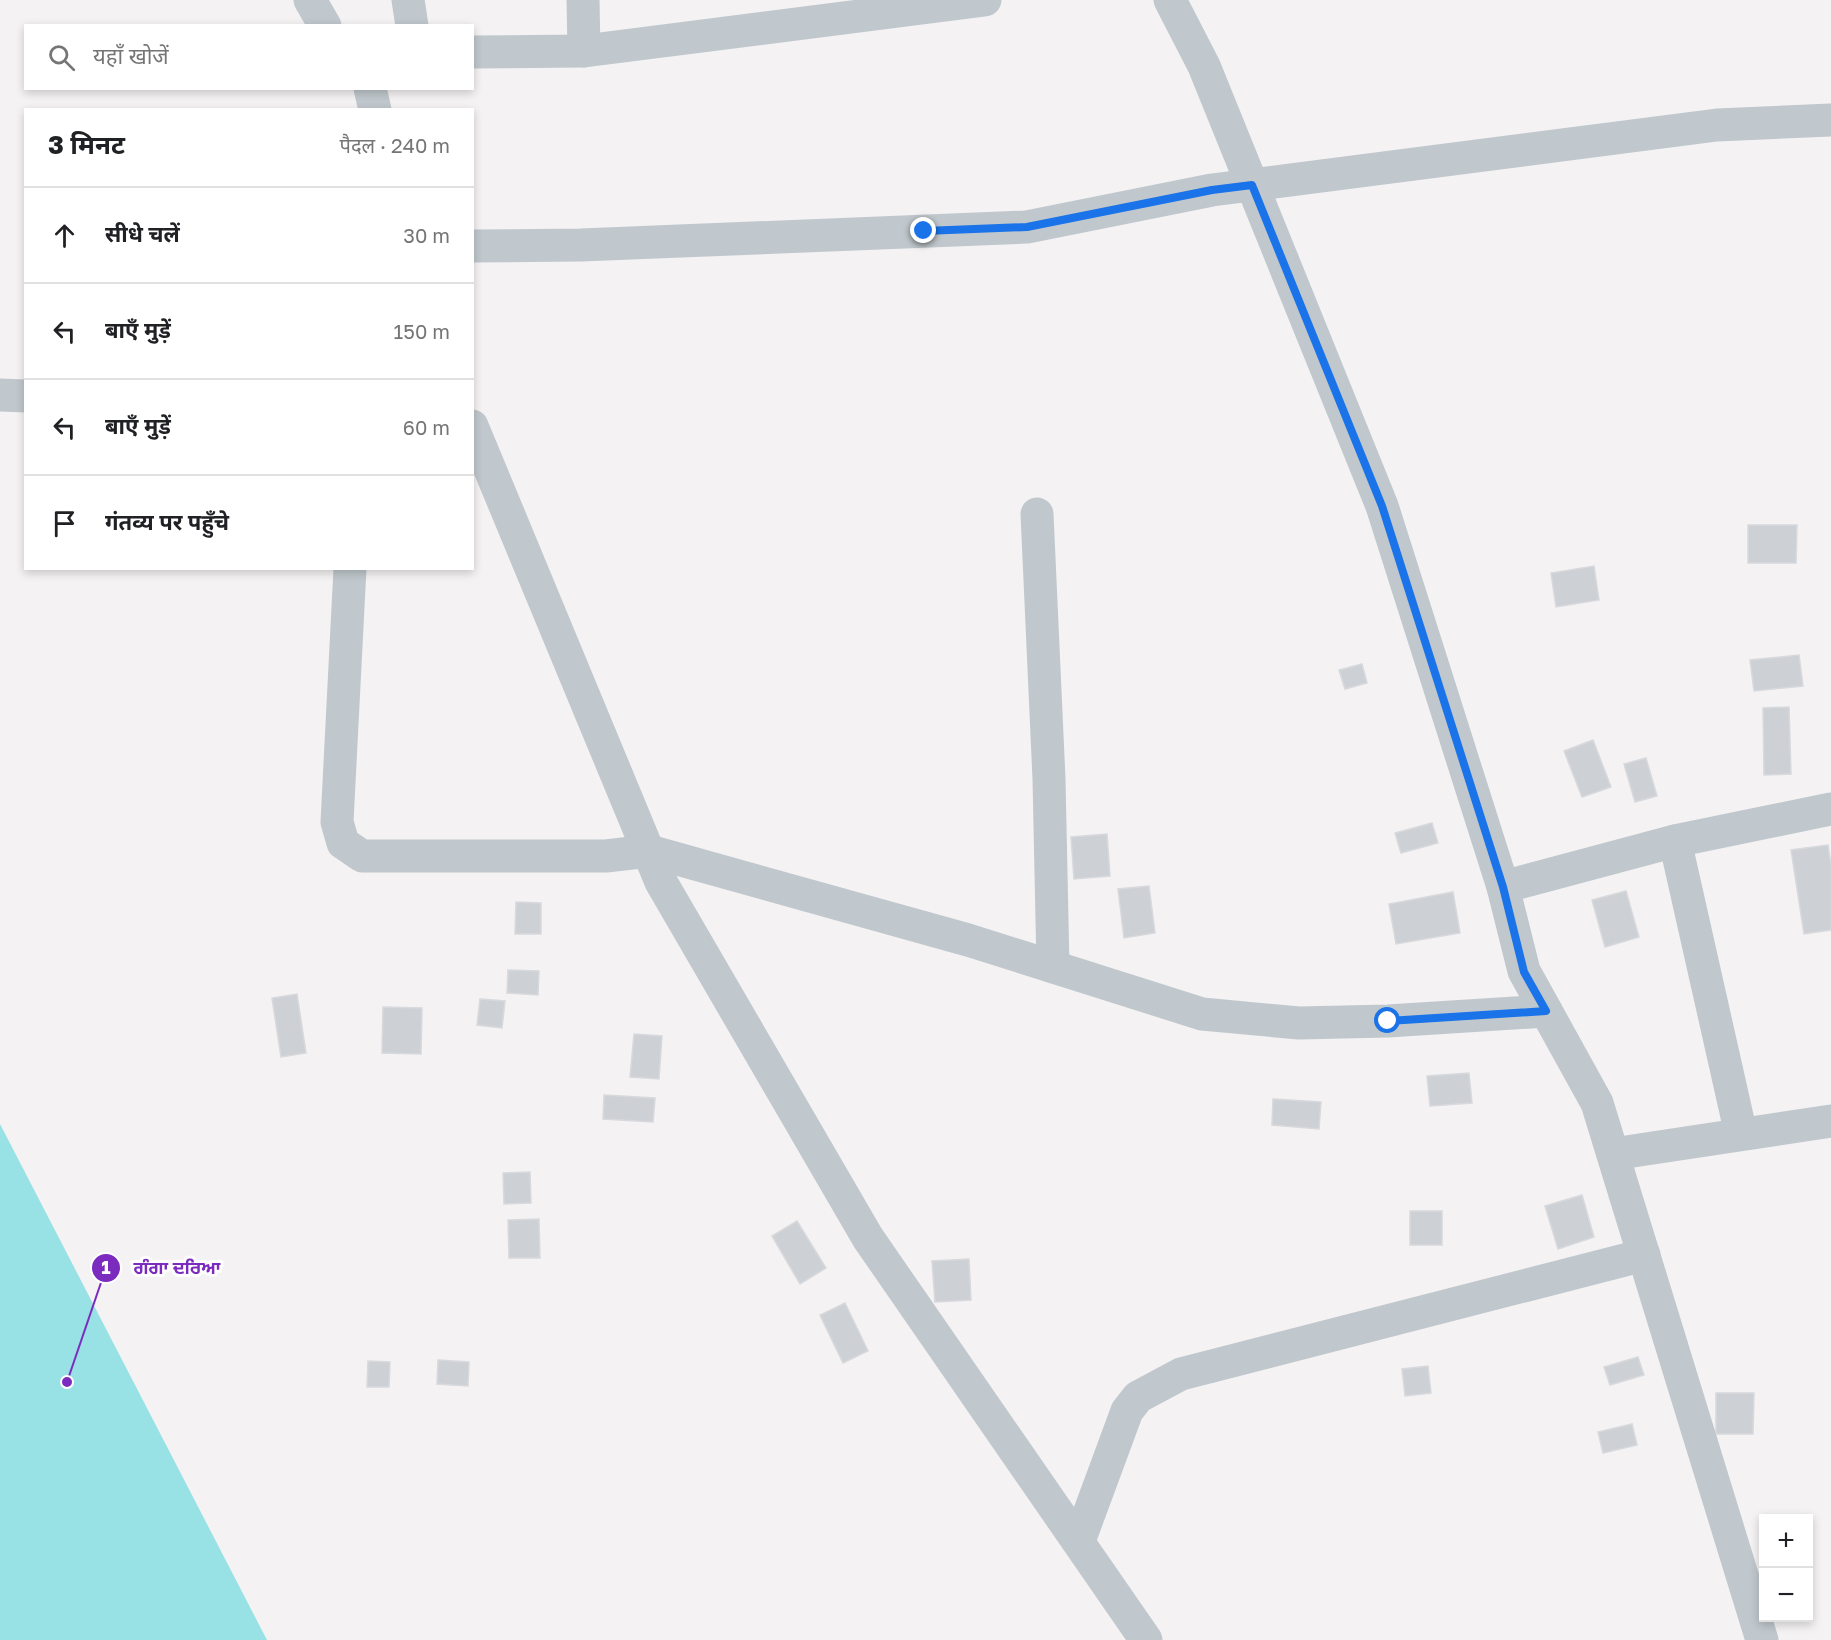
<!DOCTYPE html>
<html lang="hi">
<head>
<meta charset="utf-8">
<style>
  :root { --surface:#fff; --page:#f2f2f2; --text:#202124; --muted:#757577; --line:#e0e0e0 }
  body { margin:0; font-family:"Golos Text","Noto Sans Devanagari","Noto Sans Gurmukhi",sans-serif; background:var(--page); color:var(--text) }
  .controls { position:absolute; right:18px; bottom:18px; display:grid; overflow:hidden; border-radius:0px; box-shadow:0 3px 9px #0003 }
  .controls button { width:54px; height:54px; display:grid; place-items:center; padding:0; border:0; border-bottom:2px solid var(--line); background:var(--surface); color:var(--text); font:30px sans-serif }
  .stop { position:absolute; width:18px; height:18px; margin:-14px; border:4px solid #1a73e8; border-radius:50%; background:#fff }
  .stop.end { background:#1a73e8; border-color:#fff; box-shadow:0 2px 6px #0008 }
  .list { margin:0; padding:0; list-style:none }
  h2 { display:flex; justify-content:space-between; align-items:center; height:78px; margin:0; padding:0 24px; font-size:26px }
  h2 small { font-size:20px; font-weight:400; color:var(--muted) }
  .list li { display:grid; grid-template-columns:39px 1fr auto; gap:18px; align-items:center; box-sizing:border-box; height:96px; padding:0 24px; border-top:2px solid var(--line) }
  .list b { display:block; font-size:22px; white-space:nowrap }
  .list em { font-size:20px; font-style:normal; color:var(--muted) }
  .icon { flex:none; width:33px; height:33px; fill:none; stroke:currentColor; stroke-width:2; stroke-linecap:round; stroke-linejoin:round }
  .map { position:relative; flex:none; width:1831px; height:1640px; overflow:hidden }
  .search { position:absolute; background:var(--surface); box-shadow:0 3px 9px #0003; left:24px; top:24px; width:450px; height:66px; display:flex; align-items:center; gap:15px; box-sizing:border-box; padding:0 21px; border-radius:0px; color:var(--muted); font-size:22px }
  .panel { position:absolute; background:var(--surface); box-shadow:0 3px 9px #0003; left:24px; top:108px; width:450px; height:462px; border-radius:0px }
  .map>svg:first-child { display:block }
</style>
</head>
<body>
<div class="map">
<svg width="1831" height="1640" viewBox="0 0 1831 1640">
  <rect width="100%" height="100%" fill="#f4f2f3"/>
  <polygon fill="#98e1e5" points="0,1124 267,1640 0,1640"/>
  <g fill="#cdd0d4" stroke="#d7d9dd" stroke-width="1.5">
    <polygon points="1748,525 1797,525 1796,563 1748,563"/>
    <polygon points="1594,566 1599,600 1556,607 1551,573"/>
    <polygon points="1799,655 1803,686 1754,691 1750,660"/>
    <polygon points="1362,664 1367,683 1345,689 1339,670"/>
    <polygon points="1789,707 1791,774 1764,775 1763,708"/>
    <polygon points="1593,740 1611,787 1582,797 1564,751"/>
    <polygon points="1646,758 1657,796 1635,802 1624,764"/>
    <polygon points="1432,823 1438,843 1401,853 1395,833"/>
    <polygon points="1107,834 1110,876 1074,879 1071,837"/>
    <polygon points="1828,845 1831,865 1831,930 1804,934 1791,850"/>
    <polygon points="1149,886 1155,933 1124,938 1118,889"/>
    <polygon points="1626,891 1639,937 1605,947 1592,900"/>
    <polygon points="1453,892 1460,933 1396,944 1389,904"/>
    <polygon points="516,902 541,903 541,934 515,934"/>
    <polygon points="508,970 539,971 538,995 507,993"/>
    <polygon points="297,994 306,1053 281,1057 272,998"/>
    <polygon points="480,999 505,1001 502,1028 477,1025"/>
    <polygon points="383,1007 422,1008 421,1054 382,1053"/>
    <polygon points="634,1034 662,1036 659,1079 630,1077"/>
    <polygon points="1469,1073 1472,1103 1430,1106 1427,1076"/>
    <polygon points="604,1095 655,1098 653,1122 603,1119"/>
    <polygon points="1273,1099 1321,1102 1319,1129 1272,1125"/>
    <polygon points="530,1172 531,1203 504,1204 503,1173"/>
    <polygon points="1582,1195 1594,1237 1558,1249 1545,1206"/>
    <rect x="1410" y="1211" width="32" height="34"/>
    <polygon points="539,1219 540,1258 509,1258 508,1220"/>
    <polygon points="797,1221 826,1268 800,1284 772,1236"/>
    <polygon points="969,1259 971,1300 935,1302 932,1261"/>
    <polygon points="845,1303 868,1351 843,1363 820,1315"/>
    <polygon points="1638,1357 1644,1375 1610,1385 1604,1367"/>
    <polygon points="438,1360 469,1362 468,1386 437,1384"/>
    <polygon points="368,1361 390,1362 389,1387 367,1387"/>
    <polygon points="1428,1366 1431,1393 1405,1396 1402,1369"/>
    <polygon points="1716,1393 1754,1393 1753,1434 1716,1434"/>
    <polygon points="1632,1424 1637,1445 1603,1453 1598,1432"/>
  </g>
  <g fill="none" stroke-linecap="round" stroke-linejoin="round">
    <g stroke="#c0c8cd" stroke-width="33">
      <polyline points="583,0 584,51"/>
      <polyline points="1170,0 1204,66 1382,506 1503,887 1524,971 1597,1103 1762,1640"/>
      <polyline points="472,52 584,51 985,0"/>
      <polyline points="472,246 581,245 1027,227 1212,190 1717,125 1831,120"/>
      <polyline points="0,395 26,396"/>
      <polyline points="1037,514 1049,779 1053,967"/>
      <polyline points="350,568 337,822 343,843 362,856 606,856 649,851 968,940 1202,1014 1299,1023 1388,1021 1546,1011"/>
      <polyline points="1675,841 1741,1134"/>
      <polyline points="1503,887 1675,841 1831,809"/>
      <polyline points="1613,1154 1831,1121"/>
      <polyline points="1079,1541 1127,1411 1138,1397 1181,1374 1644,1255"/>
    </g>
    <g stroke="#c0c8cd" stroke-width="33">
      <polyline points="310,0 325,26"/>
      <polyline points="408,0 412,26"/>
      <polyline points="370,88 375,110"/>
      <polyline points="472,426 661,882 868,1238 1146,1640"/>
    </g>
  </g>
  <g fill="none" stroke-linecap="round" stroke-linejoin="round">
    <polyline stroke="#1a73e8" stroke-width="8" points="924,231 1027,227 1212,190 1252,185 1382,506 1503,887 1524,972 1546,1011 1388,1021"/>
  </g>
  <path fill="none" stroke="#7b2cbf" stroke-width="2" d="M67 1382L106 1268"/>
  <g fill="#7b2cbf" stroke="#fff" stroke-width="2">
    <circle cx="67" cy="1382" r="6"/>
    <circle cx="106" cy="1268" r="15"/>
  </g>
  <g font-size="18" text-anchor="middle" font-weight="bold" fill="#fff">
    <text x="106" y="1274">1</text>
  </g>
  <g font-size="18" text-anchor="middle" font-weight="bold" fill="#7b2cbf" stroke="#fff" stroke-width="6" stroke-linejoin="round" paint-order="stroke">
    <text x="177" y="1274">ਗੰਗਾ ਦਰਿਆ</text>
  </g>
</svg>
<div class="controls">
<button>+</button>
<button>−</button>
</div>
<div class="stop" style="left:1388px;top:1021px"></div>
<div class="stop end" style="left:924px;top:231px"></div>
<div class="search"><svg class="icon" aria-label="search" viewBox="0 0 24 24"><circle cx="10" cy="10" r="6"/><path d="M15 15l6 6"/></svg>यहाँ खोजें</div>
<section class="panel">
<h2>3 मिनट<small>पैदल · 240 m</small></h2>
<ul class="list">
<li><svg class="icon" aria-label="ahead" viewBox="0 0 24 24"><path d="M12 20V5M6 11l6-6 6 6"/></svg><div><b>सीधे चलें</b></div><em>30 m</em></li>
<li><svg class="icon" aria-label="left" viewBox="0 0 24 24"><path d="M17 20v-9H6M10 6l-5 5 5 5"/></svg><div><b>बाएँ मुड़ें</b></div><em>150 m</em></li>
<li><svg class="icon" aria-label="left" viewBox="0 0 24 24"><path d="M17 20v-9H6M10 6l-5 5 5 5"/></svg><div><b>बाएँ मुड़ें</b></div><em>60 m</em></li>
<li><svg class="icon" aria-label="arrive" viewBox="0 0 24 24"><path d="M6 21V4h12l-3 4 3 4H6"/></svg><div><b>गंतव्य पर पहुँचे</b></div></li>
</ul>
</section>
</div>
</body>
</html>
